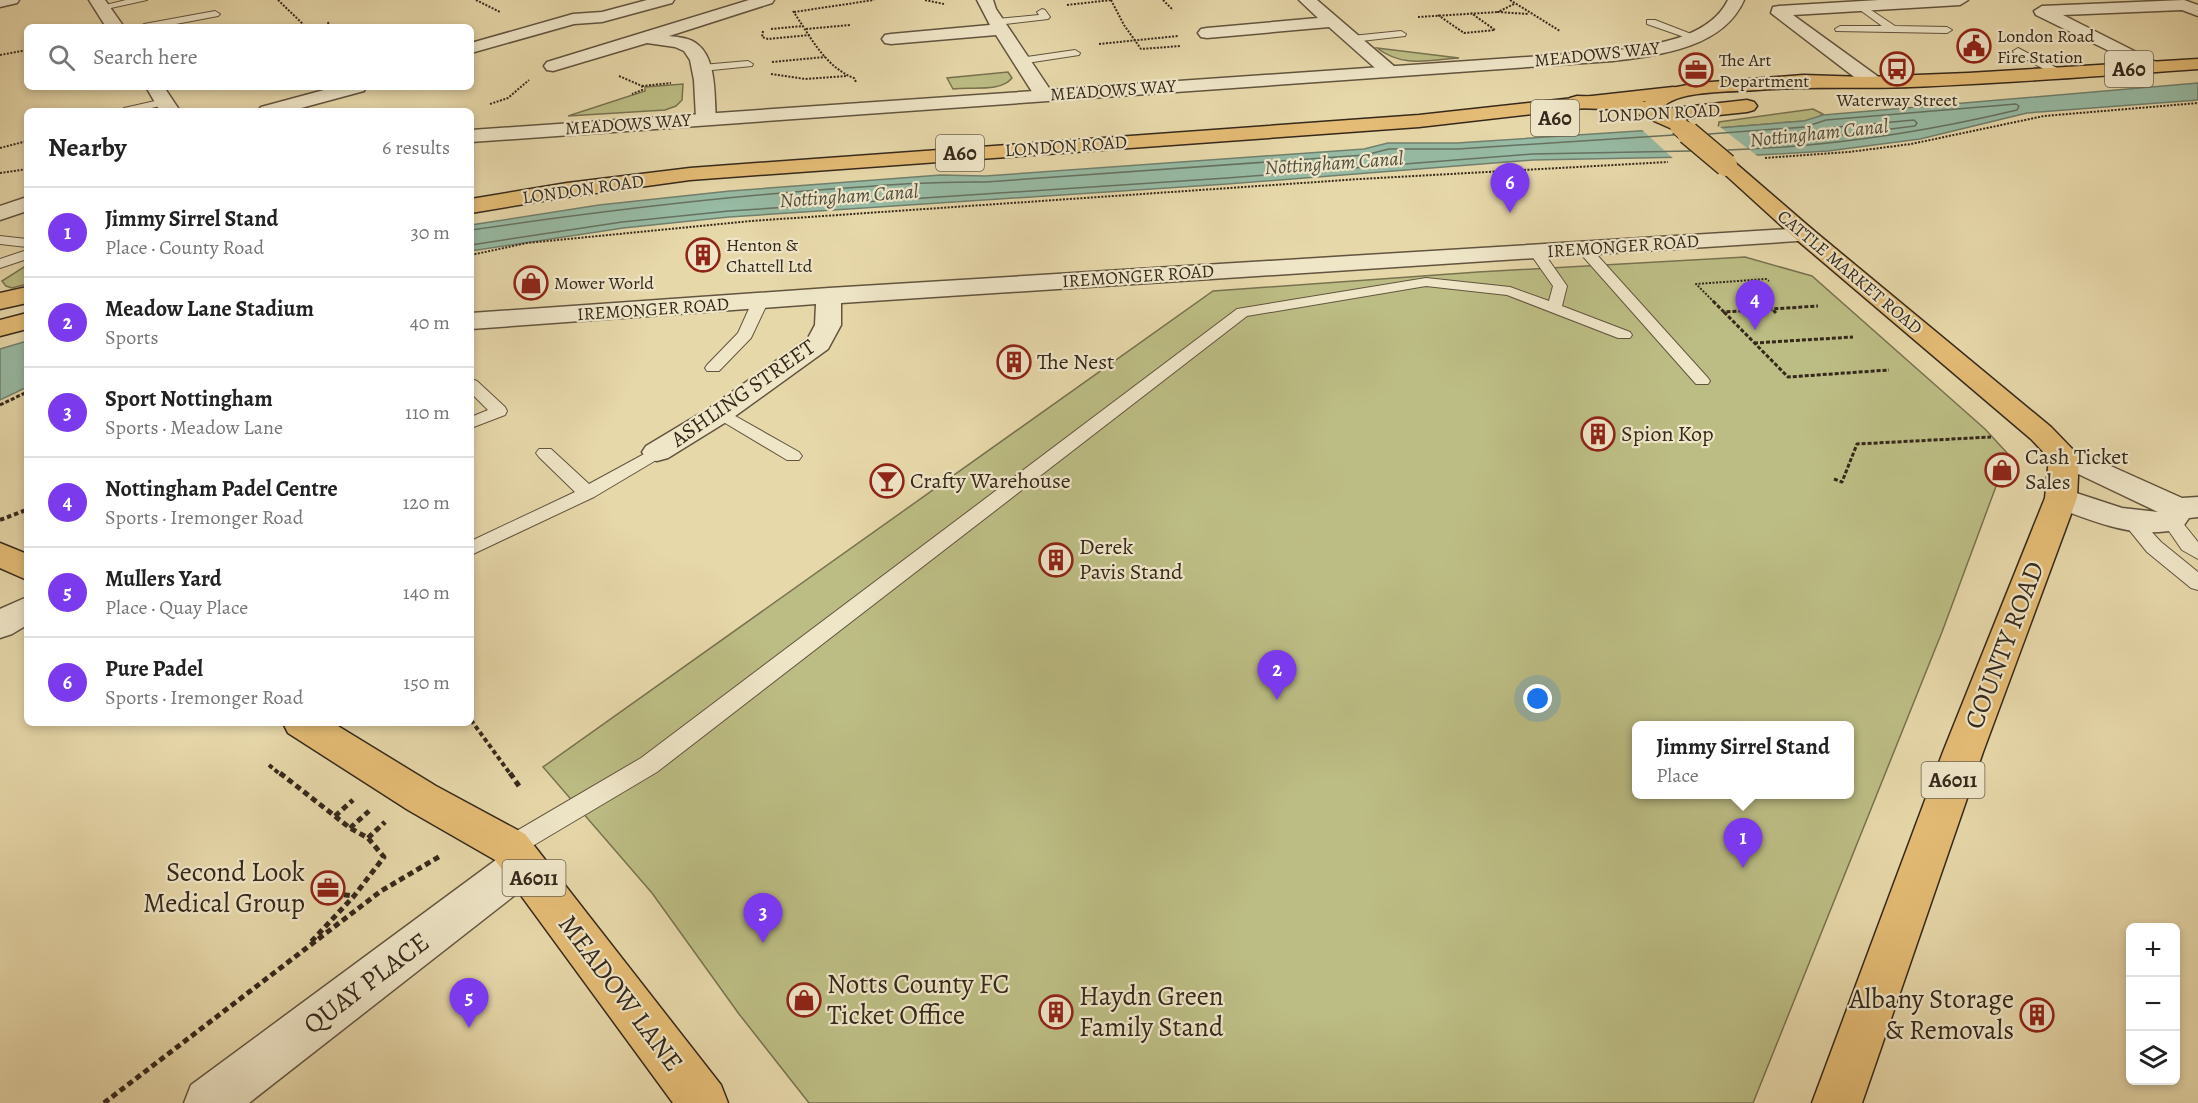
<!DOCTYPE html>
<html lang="en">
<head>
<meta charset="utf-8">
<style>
  :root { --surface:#fff; --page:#f2f2f2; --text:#222; --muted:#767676; --line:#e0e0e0; --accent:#7c3aed }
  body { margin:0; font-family:Alegreya,serif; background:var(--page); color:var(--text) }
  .controls { position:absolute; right:18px; bottom:18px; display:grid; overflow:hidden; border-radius:9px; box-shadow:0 3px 9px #0003 }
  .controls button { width:54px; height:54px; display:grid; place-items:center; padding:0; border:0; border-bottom:2px solid var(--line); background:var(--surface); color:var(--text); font:30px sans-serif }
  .you { position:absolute; left:1538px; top:699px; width:21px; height:21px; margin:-15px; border:4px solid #fff; border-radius:50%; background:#1a73e8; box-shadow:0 0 0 9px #1a73e833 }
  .badge { display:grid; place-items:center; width:39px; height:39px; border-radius:50%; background:var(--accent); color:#fff; font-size:20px; font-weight:700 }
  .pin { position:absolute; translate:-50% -50px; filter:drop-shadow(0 2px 3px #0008) }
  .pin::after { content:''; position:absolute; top:32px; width:21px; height:18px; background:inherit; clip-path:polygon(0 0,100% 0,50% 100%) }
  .popup { position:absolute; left:1632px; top:721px; width:222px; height:78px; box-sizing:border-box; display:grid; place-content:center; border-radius:9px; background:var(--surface); filter:drop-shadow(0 2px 4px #0005); font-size:20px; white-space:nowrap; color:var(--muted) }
  .popup b { font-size:22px; color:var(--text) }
  .popup::after { content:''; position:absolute; left:50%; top:100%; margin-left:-12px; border:12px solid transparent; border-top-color:var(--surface) }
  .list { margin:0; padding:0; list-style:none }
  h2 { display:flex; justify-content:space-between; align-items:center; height:78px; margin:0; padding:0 24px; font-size:26px }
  h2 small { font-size:20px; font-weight:400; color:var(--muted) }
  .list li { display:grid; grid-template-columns:39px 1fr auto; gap:18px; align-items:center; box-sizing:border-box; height:90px; padding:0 24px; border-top:2px solid var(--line) }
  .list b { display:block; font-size:22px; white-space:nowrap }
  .list p { margin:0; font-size:20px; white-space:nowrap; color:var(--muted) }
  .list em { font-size:20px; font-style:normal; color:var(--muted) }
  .icon { flex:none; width:33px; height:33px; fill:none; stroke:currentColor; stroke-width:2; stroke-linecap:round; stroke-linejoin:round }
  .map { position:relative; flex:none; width:2198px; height:1103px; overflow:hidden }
  .search { position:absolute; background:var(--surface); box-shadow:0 3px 9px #0003; left:24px; top:24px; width:450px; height:66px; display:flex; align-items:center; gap:15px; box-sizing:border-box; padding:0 21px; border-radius:9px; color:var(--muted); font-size:22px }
  .panel { position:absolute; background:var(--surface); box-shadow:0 3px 9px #0003; left:24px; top:108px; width:450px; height:618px; border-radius:9px }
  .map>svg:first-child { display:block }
</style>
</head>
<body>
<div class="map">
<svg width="2198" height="1103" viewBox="0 0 2198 1103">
  <rect width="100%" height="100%" fill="#e7d8aa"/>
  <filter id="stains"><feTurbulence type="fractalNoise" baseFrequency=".00333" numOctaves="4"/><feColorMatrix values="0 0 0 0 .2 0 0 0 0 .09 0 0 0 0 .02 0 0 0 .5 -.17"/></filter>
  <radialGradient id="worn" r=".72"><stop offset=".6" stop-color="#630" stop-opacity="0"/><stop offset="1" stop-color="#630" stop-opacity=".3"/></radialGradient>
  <g fill="#bcbd84" stroke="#787250" stroke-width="1.5" fill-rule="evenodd">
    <path d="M1377 48 1459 58C1428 60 1403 68 1377 48Z"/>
    <path d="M1008 72 1012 78C1000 93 970 86 953 89L947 78Z"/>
    <polygon points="683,84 682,100 676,106 665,110 568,116 645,91 645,87"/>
    <polygon points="1813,109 1823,114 1815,119 1804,121 1718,128 1719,122"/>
    <path d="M1745 257 1812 276 1985 429 2008 454 1942 632 1753 1103H809L739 1014 652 893 543 767 1213 291 1478 272ZM1636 726H1850V794H1636Z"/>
    <polygon points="27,265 27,284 12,288 6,286 2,281"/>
  </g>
  <g fill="#97bba5" stroke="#70806e" stroke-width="1.5">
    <polygon points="2198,83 2198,100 2027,113 1920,139 1828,151 1742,156 1533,160 1227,184 729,217 623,228 471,251 471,225 599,205 730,191 941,175 985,176 1364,149 1388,143 1457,143 1638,131 1718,128 1804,121 1823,115"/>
    <polygon points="27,341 27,387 0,400 0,349"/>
  </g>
  <polygon fill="#e7d8aa" points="1712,125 1720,127 1760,158 1676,161 1640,128"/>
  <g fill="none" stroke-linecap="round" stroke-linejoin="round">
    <g stroke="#667260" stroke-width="1.5">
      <polygon points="1914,120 1917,123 1915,126 1818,138 1814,136 1827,128"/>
      <path d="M1709 134 1805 127 1826 120 2016 104 2019 106 2017 110C1921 133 1826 147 1728 150"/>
      <path d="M471 230C587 213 702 199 818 190 874 186 930 181 986 182L1365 155 1389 149H1458L1674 135"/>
      <polyline points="471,245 622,222 729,211 1227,178 1532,154 1690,151"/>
    </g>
    <defs>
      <g id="service">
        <polygon points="126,0 147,0 102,10 97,7"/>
        <polygon points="1859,2 1895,26 1947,27 1952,30 1947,33 1836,31 1835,29 1840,26 1882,26 1856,7 1856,3"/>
        <polygon points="1042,9 1045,10 1050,17 1048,19 997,25 992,22 997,19 1039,15 1037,12"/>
        <polygon points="215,11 220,14 218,16 160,27 139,27 144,24"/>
        <polygon points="1647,20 1655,20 1699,37 1690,39 1647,24"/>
        <polygon points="1401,31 1406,34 1405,36 1352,42 1347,39 1352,36"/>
        <polygon points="2018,48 2063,71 2064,73 2059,76 2055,75 2014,53 2013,51"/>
        <polygon points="1075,50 1080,53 1079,55 1020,64 1015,61 1020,58"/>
        <polygon points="748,61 753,64 752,66 702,71 697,68 702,65"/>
        <polygon points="164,99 168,100 168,104 139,111 122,110 124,108"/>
        <polygon points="0,236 27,239 27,247 0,244"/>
        <polygon points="1584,245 1589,246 1708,378 1710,381 1708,384 1696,384 1579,252 1577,249 1579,246"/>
        <polygon points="1536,248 1541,249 1567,286 1562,306 1630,332 1632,335 1630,338 1618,338 1507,295 1426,286 1247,316 657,772 519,854 510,858 501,854 498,847 501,840 641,758 1237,309 1426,278 1510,287 1549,301 1553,286 1529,252"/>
        <polygon points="27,250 27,259 0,268 0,259"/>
        <polygon points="760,297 768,302 751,338 719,371 707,371 705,368 707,365 738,333 752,302"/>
        <polygon points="471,379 477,381 505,407 507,411 505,415 471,428 471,417 488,410 471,393"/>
        <polygon points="721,408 799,452 802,456 799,460 787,460 715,417 712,413 715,409"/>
        <polygon points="657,447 663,448 666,452 663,456 594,497 471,555 471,541 575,492 539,457 536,453 539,449 551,449 589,484"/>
        <polygon points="2131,515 2138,517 2161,542 2198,572 2198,590 2191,588 2147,552 2122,521 2124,517"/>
        <polygon points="2171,515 2178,517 2198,542 2198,559 2182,550 2162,521 2164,517"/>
      </g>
      <g id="minor">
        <polygon points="0,0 19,0 17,3 0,7"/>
        <polygon points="89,0 105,0 124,27 106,27"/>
        <polygon points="647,0 674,0 672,3 602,22 574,24 471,53 471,43 573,14 602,12"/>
        <path d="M749 0H774L772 3 669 36C678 37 690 38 697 44 717 59 714 96 716 118L713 122H699L696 118 694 80 690 60 684 51 675 47 647 43 553 71 547 70 544 66 547 62Z"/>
        <polygon points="977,0 993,0 996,9 1053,94 1050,98 1036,98 996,35 891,44 885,43 882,39 885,35 891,34 990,25"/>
        <polygon points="1299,0 1317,0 1395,67 1398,71 1395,75 1383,75 1329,27 1207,38 1201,37 1198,33 1201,29 1207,28 1318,18"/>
        <polygon points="1879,0 1968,0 1960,5 1793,15 1880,78 1882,82 1880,86 1866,86 1771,13 1773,7 1779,6"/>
        <polygon points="2184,0 2198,5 2198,16 2182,10 2063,15 2158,63 2161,67 2158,71 2152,72 2036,15 2034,11 2042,6"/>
        <polygon points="146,87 164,87 180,111 160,111"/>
        <polygon points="335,87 366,87 364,91 290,111 258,111 261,107"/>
        <polygon points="1805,228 1813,230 1817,235 1813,240 841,303 841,325 828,349 731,419 668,458 657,461 646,458 642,452 646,446 711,407 808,338 815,325 816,304 471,329 471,313 829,288"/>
        <path d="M2064 447 2075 450 2182 498 2198 497V517L2189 518 2182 528C2136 541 2093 521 2050 505L2045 498 2050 491 2061 488 2122 508 2158 512 2053 462 2049 456 2053 450Z"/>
        <polygon points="27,597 27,625 12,634 0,638 0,609"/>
        <polygon points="523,846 538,851 544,864 538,877 249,1103 184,1103 191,1085 508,851"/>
      </g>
      <g id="tertiary">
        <path d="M1728 0H1744C1723 48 1660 55 1613 61L471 142V130L1613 51C1652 45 1709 39 1728 0Z"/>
        <polygon points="27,197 27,211 0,220 0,206"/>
      </g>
      <g id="primary">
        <polygon points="1673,87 1680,89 1683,93 1680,97 1419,127 690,180 567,197 471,213 471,199 567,183 690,168 1419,115"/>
        <polygon points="27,287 27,303 0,309 0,293"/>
        <polygon points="27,313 27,329 0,336 0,320"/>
        <polygon points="0,543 27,554 27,580 0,568"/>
        <polygon points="283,723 333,723 436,786 525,834 721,1085 728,1103 673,1103 495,860 408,810 288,733"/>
      </g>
      <g id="trunk">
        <path d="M2198 59V69C2102 76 2007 83 1911 87 1860 89 1808 86 1757 90 1733 92 1681 90 1664 106L1666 109 1747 100 1754 102 1757 106 1754 110 1747 112 1681 119 1689 126 1686 130 1679 132 1629 110 1577 108 1570 106 1567 102 1570 98 1577 96 1632 98 1645 102 1648 97 1666 89 1698 83 1803 75 1866 77 1968 73Z"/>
        <polygon points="1726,159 1733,161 1813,230 2051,427 2079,456 2077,498 1983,752 1862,1103 1812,1103 1943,752 2045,498 2049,458 2031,439 1797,240 1719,169 1715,165 1719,161"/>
      </g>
    </defs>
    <use href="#service" stroke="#62543f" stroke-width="2"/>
    <use href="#minor" stroke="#62543f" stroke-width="3"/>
    <use href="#tertiary" stroke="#62543f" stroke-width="3"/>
    <use href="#primary" stroke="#35281b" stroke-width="3"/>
    <use href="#trunk" stroke="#35281b" stroke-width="3"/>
    <g stroke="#35281b" stroke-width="2" stroke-dasharray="2 1.5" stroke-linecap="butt">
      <polyline points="278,0 306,27"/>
      <polyline points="476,0 500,12"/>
      <polyline points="925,0 944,4"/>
      <polyline points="1111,0 1124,25 1141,49 1181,46"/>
      <polyline points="1163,0 1173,10"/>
      <polyline points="1510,0 1560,31"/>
      <polyline points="1514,4 1498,12 1528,14"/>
      <polyline points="1067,5 1111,0"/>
      <path d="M793 11C810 36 825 67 854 78L856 82"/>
      <polyline points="794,12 874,0"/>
      <polyline points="1438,15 1464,33 1495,30 1471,13"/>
      <polyline points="1418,17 1498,12"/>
      <polyline points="328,22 329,27"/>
      <polyline points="771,29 803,26"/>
      <polyline points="806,29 850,25"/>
      <polyline points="763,31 762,37 768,39 810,35"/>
      <polyline points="1099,44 1178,36"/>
      <polyline points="0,55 27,50"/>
      <polyline points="772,62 825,57"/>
      <polyline points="771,74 805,79 846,76"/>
      <polyline points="619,76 642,86 642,90 632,94"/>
      <polyline points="642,86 671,83"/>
      <polyline points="490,104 508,98 529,80"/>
      <polyline points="0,148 27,141"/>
      <polyline points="1765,158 1849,152 1911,144 2044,116 2198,103"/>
      <polyline points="0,173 27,169"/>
      <polyline points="471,255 527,243 751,221 1360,179 1668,162"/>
      <polyline points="1714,302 1696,284 1766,279 1769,281"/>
    </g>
    <g stroke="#35281b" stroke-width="3" stroke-dasharray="4 2" stroke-linecap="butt">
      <polyline points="1713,301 1724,312 1818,306"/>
      <polyline points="1769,306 1776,313"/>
      <polyline points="1724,312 1788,377 1889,370"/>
      <polyline points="1754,343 1853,337"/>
      <polyline points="0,405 27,392"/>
      <polyline points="1834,479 1842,482 1857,444 1991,437"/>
      <polyline points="22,512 27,510"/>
    </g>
    <g stroke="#35281b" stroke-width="4" stroke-dasharray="4.5 3" stroke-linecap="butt">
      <polyline points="0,520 26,510"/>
      <polyline points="471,720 511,775"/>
      <polyline points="269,765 281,775"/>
    </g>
    <g stroke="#35281b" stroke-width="5" stroke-dasharray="6 4" stroke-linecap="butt">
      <polyline points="280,773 350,828 368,838 384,857 354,896 309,944"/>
      <polyline points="510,773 519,786"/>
      <polyline points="335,816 353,800"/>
      <polyline points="350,828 369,811"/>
      <polyline points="368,838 385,822"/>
      <polyline points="324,892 353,896"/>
      <polyline points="104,1103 381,891 442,855"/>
    </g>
    <use href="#service" fill="#efe6c8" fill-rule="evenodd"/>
    <use href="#minor" fill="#efe6c8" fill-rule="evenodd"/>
    <use href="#tertiary" fill="#efe6c8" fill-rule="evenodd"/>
    <use href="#primary" fill="#e4bc75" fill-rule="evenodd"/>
    <use href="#trunk" fill="#e4bc75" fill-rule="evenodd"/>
    <defs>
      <polyline id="trunk-bridge-far1" points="1679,126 1689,135"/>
      <polyline id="trunk-bridge" points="1688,133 1726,165"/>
    </defs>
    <use href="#trunk-bridge-far1" stroke="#35281b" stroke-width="20" stroke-linecap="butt"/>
    <use href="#trunk-bridge" stroke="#35281b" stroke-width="25" stroke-linecap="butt"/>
    <use href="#trunk-bridge-far1" stroke="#e4bc75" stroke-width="18"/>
    <use href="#trunk-bridge" stroke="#e4bc75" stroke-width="22"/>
  </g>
  <defs>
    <symbol id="civic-ring" viewBox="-11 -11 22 22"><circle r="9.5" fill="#efe6c8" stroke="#8f2418" stroke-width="1.5"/><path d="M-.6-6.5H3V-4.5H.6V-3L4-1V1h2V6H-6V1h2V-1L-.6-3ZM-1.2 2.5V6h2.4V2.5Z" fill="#8f2418"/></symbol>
    <symbol id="bus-ring" viewBox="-11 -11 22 22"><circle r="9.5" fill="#efe6c8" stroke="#8f2418" stroke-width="1.5"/><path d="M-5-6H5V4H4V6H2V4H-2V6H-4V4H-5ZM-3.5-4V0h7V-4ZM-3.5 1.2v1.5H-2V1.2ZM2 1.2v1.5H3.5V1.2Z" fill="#8f2418"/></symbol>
    <symbol id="office-ring" viewBox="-11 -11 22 22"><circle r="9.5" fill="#efe6c8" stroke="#8f2418" stroke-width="1.5"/><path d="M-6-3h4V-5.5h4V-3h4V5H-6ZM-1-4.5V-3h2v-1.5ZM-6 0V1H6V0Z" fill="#8f2418"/></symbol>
    <symbol id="building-ring" viewBox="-11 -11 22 22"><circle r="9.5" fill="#efe6c8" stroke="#8f2418" stroke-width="1.5"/><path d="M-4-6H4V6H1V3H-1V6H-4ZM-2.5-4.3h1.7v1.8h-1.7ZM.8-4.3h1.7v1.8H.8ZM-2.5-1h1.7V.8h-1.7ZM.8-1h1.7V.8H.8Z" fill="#8f2418"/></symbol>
    <symbol id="shop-ring" viewBox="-11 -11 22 22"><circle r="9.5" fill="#efe6c8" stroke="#8f2418" stroke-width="1.5"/><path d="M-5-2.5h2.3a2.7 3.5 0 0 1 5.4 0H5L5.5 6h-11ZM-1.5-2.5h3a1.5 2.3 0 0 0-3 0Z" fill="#8f2418"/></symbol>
    <symbol id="bar-ring" viewBox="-11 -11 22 22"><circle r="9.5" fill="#efe6c8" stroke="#8f2418" stroke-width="1.5"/><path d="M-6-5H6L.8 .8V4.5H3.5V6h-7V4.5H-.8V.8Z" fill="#8f2418"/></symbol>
  </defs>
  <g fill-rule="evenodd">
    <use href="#civic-ring" x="1955" y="27" width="38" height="38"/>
    <use href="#bus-ring" x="1878" y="50" width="38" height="38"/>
    <use href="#office-ring" x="1677" y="51" width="38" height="38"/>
    <use href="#building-ring" x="684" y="236" width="38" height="38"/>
    <use href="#shop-ring" x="512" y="264" width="38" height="38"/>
    <use href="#building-ring" x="995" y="343" width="38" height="38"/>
    <use href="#building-ring" x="1579" y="415" width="38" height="38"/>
    <use href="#shop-ring" x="1983" y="451" width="38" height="38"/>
    <use href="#bar-ring" x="868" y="462" width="38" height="38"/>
    <use href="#building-ring" x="1037" y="541" width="38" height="38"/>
    <use href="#office-ring" x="309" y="869" width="38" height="38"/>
    <use href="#shop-ring" x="785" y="981" width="38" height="38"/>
    <use href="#building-ring" x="1037" y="993" width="38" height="38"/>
    <use href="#building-ring" x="2018" y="996" width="38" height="38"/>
  </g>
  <g text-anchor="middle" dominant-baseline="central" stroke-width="4.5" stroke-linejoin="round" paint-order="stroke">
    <g font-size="18" fill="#35281b" stroke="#efe6c8" text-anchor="start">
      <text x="1997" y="36">London Road<tspan x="1997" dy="21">Fire Station</tspan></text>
      <text x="1719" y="60">The Art<tspan x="1719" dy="21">Department</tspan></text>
      <text x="1897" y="100" text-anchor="middle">Waterway Street</text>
      <text x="726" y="245">Henton &amp;<tspan x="726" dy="21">Chattell Ltd</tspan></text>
      <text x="554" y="283">Mower World</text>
    </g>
    <g font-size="18" fill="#35281b" stroke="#efe6c8">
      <text transform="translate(1597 54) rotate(-6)">MEADOWS WAY</text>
      <text transform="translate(1113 90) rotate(-4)">MEADOWS WAY</text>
      <text transform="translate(1659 113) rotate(-3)">LONDON ROAD</text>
      <text transform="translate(628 124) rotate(-4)">MEADOWS WAY</text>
      <text transform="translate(1066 146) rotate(-4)">LONDON ROAD</text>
      <text transform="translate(583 189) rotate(-8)">LONDON ROAD</text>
      <text transform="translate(1623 246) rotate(-4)">IREMONGER ROAD</text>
      <text transform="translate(1850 272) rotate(40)">CATTLE MARKET ROAD</text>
      <text transform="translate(1138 276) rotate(-4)">IREMONGER ROAD</text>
      <text transform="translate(653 309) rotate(-4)">IREMONGER ROAD</text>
    </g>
    <g font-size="20" font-style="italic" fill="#4e4d3e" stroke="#efe6c8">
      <text transform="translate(1819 133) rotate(-6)">Nottingham Canal</text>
      <text transform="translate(1334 163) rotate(-4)">Nottingham Canal</text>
      <text transform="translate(849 196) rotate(-4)">Nottingham Canal</text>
    </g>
    <g fill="#efe6c8" stroke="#6d614f" stroke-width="1.5">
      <rect x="2105" y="51" width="48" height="36" rx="4.5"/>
      <rect x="1531" y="100" width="48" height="36" rx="4.5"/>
      <rect x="936" y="135" width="48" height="36" rx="4.5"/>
      <rect x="1921.5" y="762" width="63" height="36" rx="4.5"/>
      <rect x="502.5" y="860" width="63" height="36" rx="4.5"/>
    </g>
    <g font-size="21" font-weight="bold" fill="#35281b">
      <text x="2129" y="69">A60</text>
      <text x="1555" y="118">A60</text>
      <text x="960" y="153">A60</text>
      <text x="1953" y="780">A6011</text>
      <text x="534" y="878">A6011</text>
    </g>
    <g font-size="22" fill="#35281b" stroke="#efe6c8" text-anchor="start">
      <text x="1037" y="362">The Nest</text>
      <text x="1621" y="434">Spion Kop</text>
      <text x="2025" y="457">Cash Ticket<tspan x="2025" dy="25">Sales</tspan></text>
      <text x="910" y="481">Crafty Warehouse</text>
      <text x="1079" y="547">Derek<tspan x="1079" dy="25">Pavis Stand</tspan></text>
    </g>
    <g font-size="22" fill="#35281b" stroke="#efe6c8">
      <text transform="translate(743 393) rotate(-35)">ASHLING STREET</text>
    </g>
    <g font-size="27" fill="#35281b" stroke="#efe6c8">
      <text transform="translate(2004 645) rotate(-69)">COUNTY ROAD</text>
      <text transform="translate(366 983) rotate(-37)">QUAY PLACE</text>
      <text transform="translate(621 993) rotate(53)">MEADOW LANE</text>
    </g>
    <g font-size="27" fill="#35281b" stroke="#efe6c8" text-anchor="end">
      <text x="305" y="872">Second Look<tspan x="305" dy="31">Medical Group</tspan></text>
      <text x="827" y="984" text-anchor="start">Notts County FC<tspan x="827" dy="31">Ticket Office</tspan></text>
      <text x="1079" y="996" text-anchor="start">Haydn Green<tspan x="1079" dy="31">Family Stand</tspan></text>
      <text x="2014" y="999">Albany Storage<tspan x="2014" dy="31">&amp; Removals</tspan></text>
    </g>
  </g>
  <rect width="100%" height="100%" filter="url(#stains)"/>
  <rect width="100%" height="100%" fill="url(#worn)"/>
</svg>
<div class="controls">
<button>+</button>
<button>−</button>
<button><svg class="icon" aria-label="layers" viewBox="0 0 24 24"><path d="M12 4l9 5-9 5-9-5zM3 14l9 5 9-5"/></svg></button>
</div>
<div class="you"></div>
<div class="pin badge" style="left:1743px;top:868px">1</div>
<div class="popup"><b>Jimmy Sirrel Stand</b>Place</div>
<div class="pin badge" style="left:1277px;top:700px">2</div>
<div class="pin badge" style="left:763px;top:943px">3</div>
<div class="pin badge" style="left:1755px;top:330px">4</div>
<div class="pin badge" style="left:469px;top:1028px">5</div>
<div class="pin badge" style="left:1510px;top:213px">6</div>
<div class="search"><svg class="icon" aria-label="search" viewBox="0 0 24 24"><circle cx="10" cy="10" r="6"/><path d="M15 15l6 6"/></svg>Search here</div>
<section class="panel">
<h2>Nearby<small>6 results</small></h2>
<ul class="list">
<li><span class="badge">1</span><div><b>Jimmy Sirrel Stand</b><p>Place · County Road</p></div><em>30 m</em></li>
<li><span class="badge">2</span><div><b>Meadow Lane Stadium</b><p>Sports</p></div><em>40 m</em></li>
<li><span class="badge">3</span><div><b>Sport Nottingham</b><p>Sports · Meadow Lane</p></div><em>110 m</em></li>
<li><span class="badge">4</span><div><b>Nottingham Padel Centre</b><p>Sports · Iremonger Road</p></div><em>120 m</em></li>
<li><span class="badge">5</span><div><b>Mullers Yard</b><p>Place · Quay Place</p></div><em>140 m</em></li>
<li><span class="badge">6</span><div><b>Pure Padel</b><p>Sports · Iremonger Road</p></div><em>150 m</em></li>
</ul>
</section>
</div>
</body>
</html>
